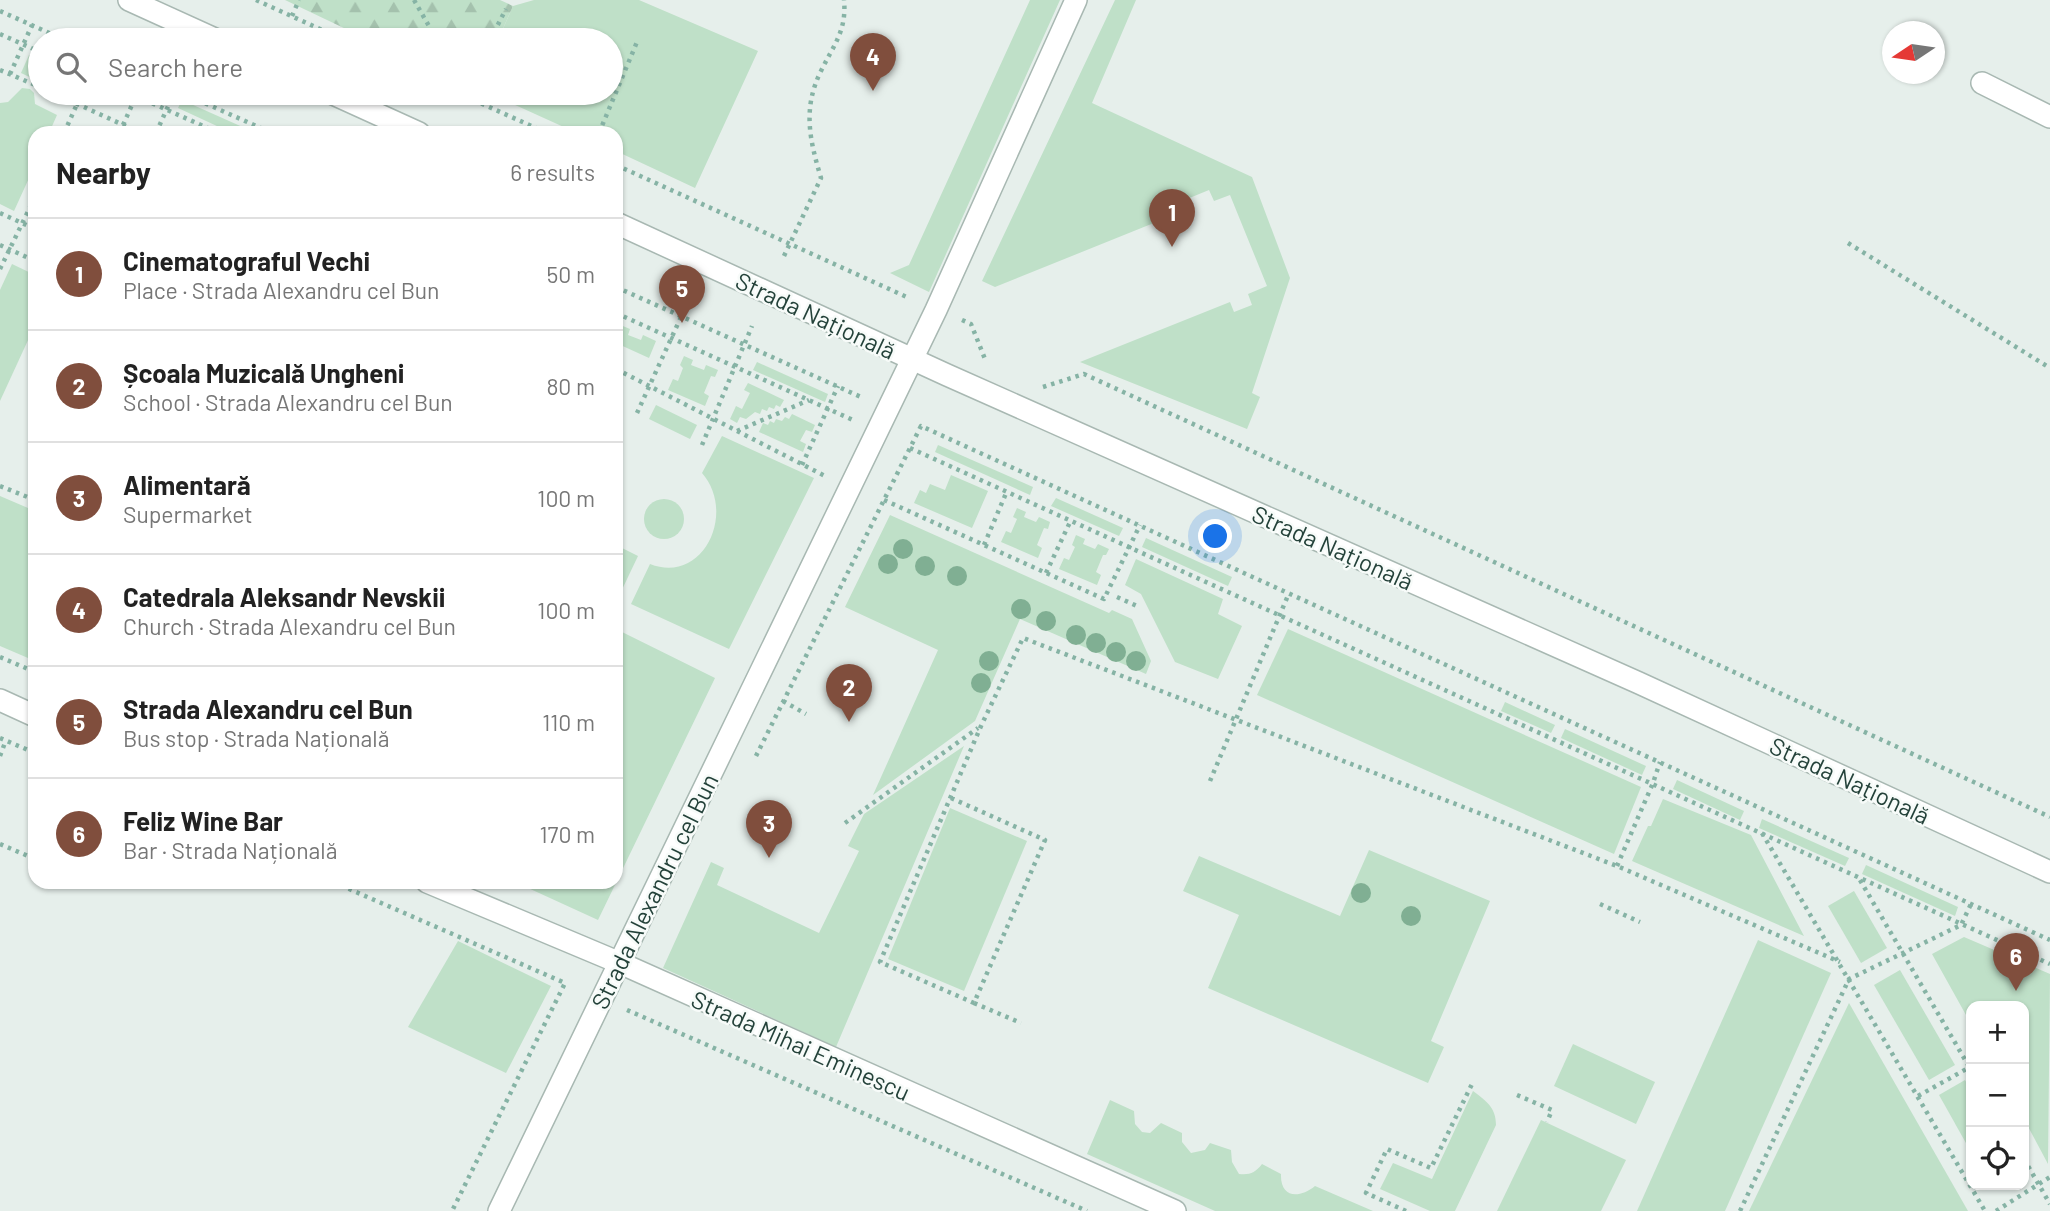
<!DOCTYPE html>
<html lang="en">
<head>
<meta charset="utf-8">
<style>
  :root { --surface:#fff; --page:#f6f6f6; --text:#222; --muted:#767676; --line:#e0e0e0; --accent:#804e3d }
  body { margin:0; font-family:Barlow,sans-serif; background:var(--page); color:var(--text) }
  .controls { position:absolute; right:21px; bottom:21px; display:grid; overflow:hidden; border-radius:14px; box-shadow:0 2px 5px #0004 }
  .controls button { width:63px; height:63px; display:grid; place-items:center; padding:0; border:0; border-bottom:2px solid var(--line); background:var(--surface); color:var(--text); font:35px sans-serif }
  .compass { position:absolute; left:1882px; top:21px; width:63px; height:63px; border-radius:50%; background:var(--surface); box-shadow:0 2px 5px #0004; rotate:257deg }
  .you { position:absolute; left:1216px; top:537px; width:24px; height:24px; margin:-18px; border:5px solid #fff; border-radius:50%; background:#1a73e8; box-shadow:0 0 0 10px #1a73e833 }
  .badge { display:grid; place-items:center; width:46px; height:46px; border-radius:50%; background:var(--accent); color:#fff; font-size:23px; font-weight:700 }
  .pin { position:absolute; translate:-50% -58px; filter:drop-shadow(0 2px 4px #0008) }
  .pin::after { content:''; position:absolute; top:37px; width:24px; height:21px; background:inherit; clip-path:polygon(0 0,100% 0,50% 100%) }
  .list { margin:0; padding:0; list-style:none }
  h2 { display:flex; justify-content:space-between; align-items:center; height:91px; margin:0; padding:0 28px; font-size:30px }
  h2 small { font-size:23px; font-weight:400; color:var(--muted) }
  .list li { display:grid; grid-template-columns:46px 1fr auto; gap:21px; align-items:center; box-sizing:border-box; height:112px; padding:0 28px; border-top:2px solid var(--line) }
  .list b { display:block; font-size:26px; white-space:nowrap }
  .list p { margin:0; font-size:23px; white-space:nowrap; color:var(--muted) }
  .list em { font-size:23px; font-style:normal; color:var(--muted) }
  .icon { flex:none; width:38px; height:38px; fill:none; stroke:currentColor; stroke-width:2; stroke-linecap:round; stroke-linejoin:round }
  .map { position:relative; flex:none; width:2050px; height:1211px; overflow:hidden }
  .search { position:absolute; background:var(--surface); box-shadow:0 2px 5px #0004; left:28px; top:28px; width:595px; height:77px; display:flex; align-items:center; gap:18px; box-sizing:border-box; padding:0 24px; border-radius:38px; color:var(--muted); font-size:26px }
  .panel { position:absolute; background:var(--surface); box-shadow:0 2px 5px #0004; left:28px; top:126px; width:595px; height:763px; border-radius:21px }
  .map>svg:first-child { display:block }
</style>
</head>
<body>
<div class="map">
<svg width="2050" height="1211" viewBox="0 0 2050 1211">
  <defs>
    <pattern id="forest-firs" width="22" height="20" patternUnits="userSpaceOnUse" patternTransform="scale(1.75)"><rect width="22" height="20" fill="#bfe0c8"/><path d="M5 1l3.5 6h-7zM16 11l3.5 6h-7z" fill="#a4c1ad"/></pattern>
  </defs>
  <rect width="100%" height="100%" fill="#e6efeb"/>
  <g fill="#bfe0c8">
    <polygon points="534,0 639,0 758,51 695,188 616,151 616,133 577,133 489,93 611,93 611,40 498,40 513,6"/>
    <polygon points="1030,0 1060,0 929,292 890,273 909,265"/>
    <polygon points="1115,0 1136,0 1092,103 1252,177 1290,278 1252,393 1260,397 1247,429 1080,362 1230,302 1234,312 1252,305 1248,294 1267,286 1230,195 1214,201 1209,190 1187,199 1191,208 995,287 982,281"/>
    <polygon points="29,55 40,61 40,82 21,73"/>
    <polygon points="22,88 30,89 34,93 35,104 57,115 49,133 35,133 35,165 14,211 0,204 0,103 8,102"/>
    <polygon points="182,100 247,129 245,133 232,133 178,108"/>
    <polygon points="12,264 35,275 35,325 0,401 0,290"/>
    <polygon points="618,324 630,329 628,335 641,340 643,335 656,341 649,358 616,343"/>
    <polygon points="684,356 693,360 691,365 704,370 706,365 718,370 715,377 711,376 704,393 709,396 705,406 668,390 673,379 678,381 683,368 680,365"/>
    <polygon points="757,362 828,394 825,402 753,370"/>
    <polygon points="748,383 784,400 780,407 776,405 774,409 769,407 767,411 762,409 760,414 755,412 746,419 740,417 737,423 730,419 736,406 742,409 750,393 744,390"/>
    <polygon points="656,405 697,425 690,439 649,419"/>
    <polygon points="792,414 815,425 812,432 806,430 800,441 806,444 803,452 759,432 763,423 768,425 770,421 774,423 776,419 782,421 785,417 789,419"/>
    <path d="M722 436 814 478 729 649 631 604 650 564C703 585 737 513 702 473Z"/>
    <polygon points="938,445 1033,487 1030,495 935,452"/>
    <polygon points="951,475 988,491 972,528 914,503 920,490 926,493 930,484 945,490"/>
    <polygon points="0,496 35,511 35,661 0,646"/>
    <polygon points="1056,498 1123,528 1119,536 1051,506"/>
    <circle cx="664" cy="519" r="20"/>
    <polygon points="1017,508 1026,512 1024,517 1036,522 1039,517 1050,522 1048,529 1044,528 1037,545 1042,548 1038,558 1001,542 1006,531 1011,533 1017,519 1013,517"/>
    <polygon points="890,515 1109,613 1112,610 1132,619 1151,661 1146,674 1020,619 975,721 873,795 938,650 845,607"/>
    <polygon points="1076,535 1085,539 1083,544 1095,549 1098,544 1109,549 1106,555 1103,555 1096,572 1101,575 1097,585 1059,569 1064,558 1069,560 1075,547 1072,545"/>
    <polygon points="1146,538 1232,577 1228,586 1142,547"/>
    <polygon points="616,545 638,556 618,598 616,597"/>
    <polygon points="1136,559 1223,599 1218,614 1242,626 1218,679 1175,662 1141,594 1125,585"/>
    <polygon points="1288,629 1641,787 1614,854 1257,695"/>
    <path d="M618 630 715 678 598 920 515 882H616V679C624 667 625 656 616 644Z"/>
    <polygon points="1505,702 1555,725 1551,733 1501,711"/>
    <polygon points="1565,729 1646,766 1642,775 1561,738"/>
    <polygon points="964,746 836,1047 663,968 711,862 724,868 717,885 819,933 859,851 848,846 864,814"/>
    <polygon points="1677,780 1744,811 1740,820 1673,789"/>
    <polygon points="1663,799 1751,835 1804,936 1632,861 1648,826 1651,826"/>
    <polygon points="950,808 1027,841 964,991 888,959"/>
    <polygon points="1762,819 1849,858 1845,866 1759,828"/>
    <polygon points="1369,850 1490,901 1431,1041 1444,1047 1428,1083 1208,988 1239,915 1183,891 1199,856 1340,916"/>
    <polygon points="1866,865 1958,907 1955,916 1862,874"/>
    <polygon points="1854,891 1887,948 1861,963 1828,906"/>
    <polygon points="1964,937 2050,974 2048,1164 2024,1119 2024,1006 1971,1006 1971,1024 1932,954"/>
    <polygon points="1758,940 1831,973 1725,1211 1637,1211"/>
    <polygon points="458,941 551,986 506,1073 408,1027"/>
    <polygon points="1900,970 1955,1065 1929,1080 1874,985"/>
    <polygon points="1849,1003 1968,1211 1749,1211"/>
    <polygon points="1573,1044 1655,1082 1636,1124 1554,1086"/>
    <polygon points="1965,1080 1971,1091 1971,1152 1939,1095"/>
    <path d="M1473 1091C1486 1101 1496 1107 1496 1125L1455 1211H1430L1380 1189 1393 1163 1432 1179Z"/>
    <path d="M1110 1100 1134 1111 1135 1124 1142 1132 1150 1133 1161 1123 1182 1133V1142L1191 1153 1205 1150 1210 1143 1231 1150 1232 1162 1239 1174C1250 1175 1255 1173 1262 1164L1281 1174C1280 1198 1299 1199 1315 1186L1373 1211H1215L1087 1154Z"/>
    <polygon points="1541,1120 1626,1160 1601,1211 1497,1211"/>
  </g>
  <polygon fill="url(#forest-firs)" points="285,0 500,0 513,6 498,40 369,40"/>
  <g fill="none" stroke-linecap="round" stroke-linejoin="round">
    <defs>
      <g id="minor">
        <polyline points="129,0 217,40"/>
        <polyline points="1982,83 2050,117"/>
        <polyline points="331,93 419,133"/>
        <polyline points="616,223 947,375 1639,683 2050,872"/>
        <polyline points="0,700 35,716"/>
        <polyline points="427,882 620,963 1175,1211"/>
        <polyline points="499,1211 936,310 1076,0"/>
      </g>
    </defs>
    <use href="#minor" stroke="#a8b8b2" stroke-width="24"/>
    <g stroke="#86b3a5" stroke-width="4.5" stroke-dasharray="3.5 5" stroke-linecap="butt">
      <polyline points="256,0 344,40"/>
      <polyline points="414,0 437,40"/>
      <polyline points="0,11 65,40"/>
      <polyline points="292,16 299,0"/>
      <polyline points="0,34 40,52"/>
      <polyline points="490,40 506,9"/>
      <polyline points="0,70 40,87"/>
      <polyline points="10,74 32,25"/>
      <polyline points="53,93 141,133"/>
      <polyline points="129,93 219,133"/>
      <polyline points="182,93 272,133"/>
      <polyline points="458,93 547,133"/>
      <polyline points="123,125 136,96"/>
      <polyline points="64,133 82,93"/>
      <polyline points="156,133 174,93"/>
      <polyline points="599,133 637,42"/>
      <polyline points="616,165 909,298"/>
      <polyline points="0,213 35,229"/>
      <polyline points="1848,243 2050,368"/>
      <polyline points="0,245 35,261"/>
      <path d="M784 256 821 178C810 141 802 109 821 71 833 46 847 31 844 0"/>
      <polyline points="0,269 35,197"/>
      <polyline points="616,287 861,397"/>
      <polyline points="616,302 622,290"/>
      <polyline points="616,313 853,420"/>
      <polyline points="962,320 971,324 985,359"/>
      <polyline points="616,369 825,476"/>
      <polyline points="1043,387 1084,374 2050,817"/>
      <polyline points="637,413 681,317"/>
      <polyline points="737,431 809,400"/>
      <polyline points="702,445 752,326"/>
      <polyline points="910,448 2050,964"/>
      <polyline points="802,465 838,386"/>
      <polyline points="0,486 35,500"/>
      <polyline points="884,500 1104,599 1140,525"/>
      <polyline points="984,545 1007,491"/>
      <polyline points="1046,573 1071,520"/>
      <polyline points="1117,597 1137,606"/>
      <polyline points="0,657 35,672"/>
      <polyline points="783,701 806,714"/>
      <polyline points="0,738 35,753"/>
      <polyline points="0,756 6,740"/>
      <polyline points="756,756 921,426 2050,940"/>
      <polyline points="1210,781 1289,593"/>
      <polyline points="951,798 1045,840 974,1003 880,962 981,726 1023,638 1617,866 1840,962"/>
      <polyline points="845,823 978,728"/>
      <polyline points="1762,833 1985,1211"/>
      <polyline points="0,844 35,859"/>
      <polyline points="1617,866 1653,783 1660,762"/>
      <polyline points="1860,880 1971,1070"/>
      <polyline points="333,882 565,983 452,1211"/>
      <polyline points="1600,904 1640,922"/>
      <polyline points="974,1003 1021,1023"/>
      <polyline points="627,1010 1087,1211"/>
      <polyline points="1517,1095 1552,1110 1547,1122"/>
      <polyline points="1918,1096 1970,1067"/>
      <polyline points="2024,1159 2050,1204"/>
      <polyline points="1406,1211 1366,1193 1387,1149 1431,1168 1472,1084"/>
      <polyline points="1740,1211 1849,979 1961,925 1971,904"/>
      <polyline points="1996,1211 2050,1177"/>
    </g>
    <use href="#minor" stroke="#fff" stroke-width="21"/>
  </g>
  <g fill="#80af93">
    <circle cx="903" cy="549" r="10"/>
    <circle cx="888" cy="564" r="10"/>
    <circle cx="925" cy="566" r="10"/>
    <circle cx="957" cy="576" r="10"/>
    <circle cx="1021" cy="609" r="10"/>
    <circle cx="1046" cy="621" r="10"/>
    <circle cx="1076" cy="635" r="10"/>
    <circle cx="1096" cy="643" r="10"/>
    <circle cx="1116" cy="652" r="10"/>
    <circle cx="989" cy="661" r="10"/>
    <circle cx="1136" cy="661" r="10"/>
    <circle cx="981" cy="683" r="10"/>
    <circle cx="1361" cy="893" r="10"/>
    <circle cx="1411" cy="916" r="10"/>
  </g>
  <g text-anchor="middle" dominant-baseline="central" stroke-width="5" stroke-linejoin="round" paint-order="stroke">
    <g font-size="24" fill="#24423a" stroke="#f7fbf9">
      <text transform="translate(816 315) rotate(25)">Strada Națională</text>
      <text transform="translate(1333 547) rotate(24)">Strada Națională</text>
      <text transform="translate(1850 780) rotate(25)">Strada Națională</text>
      <text transform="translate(654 891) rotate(-64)">Strada Alexandru cel Bun</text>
      <text transform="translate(801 1045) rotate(24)">Strada Mihai Eminescu</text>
    </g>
  </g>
</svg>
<div class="controls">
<button>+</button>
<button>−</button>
<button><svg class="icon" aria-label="locate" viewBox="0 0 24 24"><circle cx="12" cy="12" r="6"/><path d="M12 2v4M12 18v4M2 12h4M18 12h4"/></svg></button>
</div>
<svg class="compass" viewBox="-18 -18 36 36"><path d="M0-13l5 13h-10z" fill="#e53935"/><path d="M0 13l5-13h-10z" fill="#767676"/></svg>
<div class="you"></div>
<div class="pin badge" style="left:1172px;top:247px">1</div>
<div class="pin badge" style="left:849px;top:722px">2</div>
<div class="pin badge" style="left:769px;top:858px">3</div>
<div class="pin badge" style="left:873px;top:91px">4</div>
<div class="pin badge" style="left:682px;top:323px">5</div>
<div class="pin badge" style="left:2016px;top:991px">6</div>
<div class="search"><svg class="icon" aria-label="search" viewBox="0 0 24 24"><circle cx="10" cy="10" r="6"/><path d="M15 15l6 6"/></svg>Search here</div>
<section class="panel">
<h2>Nearby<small>6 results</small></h2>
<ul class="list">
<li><span class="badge">1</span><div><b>Cinematograful Vechi</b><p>Place · Strada Alexandru cel Bun</p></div><em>50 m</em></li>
<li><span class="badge">2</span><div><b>Școala Muzicală Ungheni</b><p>School · Strada Alexandru cel Bun</p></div><em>80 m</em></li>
<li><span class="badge">3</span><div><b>Alimentară</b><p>Supermarket</p></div><em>100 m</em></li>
<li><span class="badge">4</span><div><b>Catedrala Aleksandr Nevskii</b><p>Church · Strada Alexandru cel Bun</p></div><em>100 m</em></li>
<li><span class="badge">5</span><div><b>Strada Alexandru cel Bun</b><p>Bus stop · Strada Națională</p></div><em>110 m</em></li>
<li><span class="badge">6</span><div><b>Feliz Wine Bar</b><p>Bar · Strada Națională</p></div><em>170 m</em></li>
</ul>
</section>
</div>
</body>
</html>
